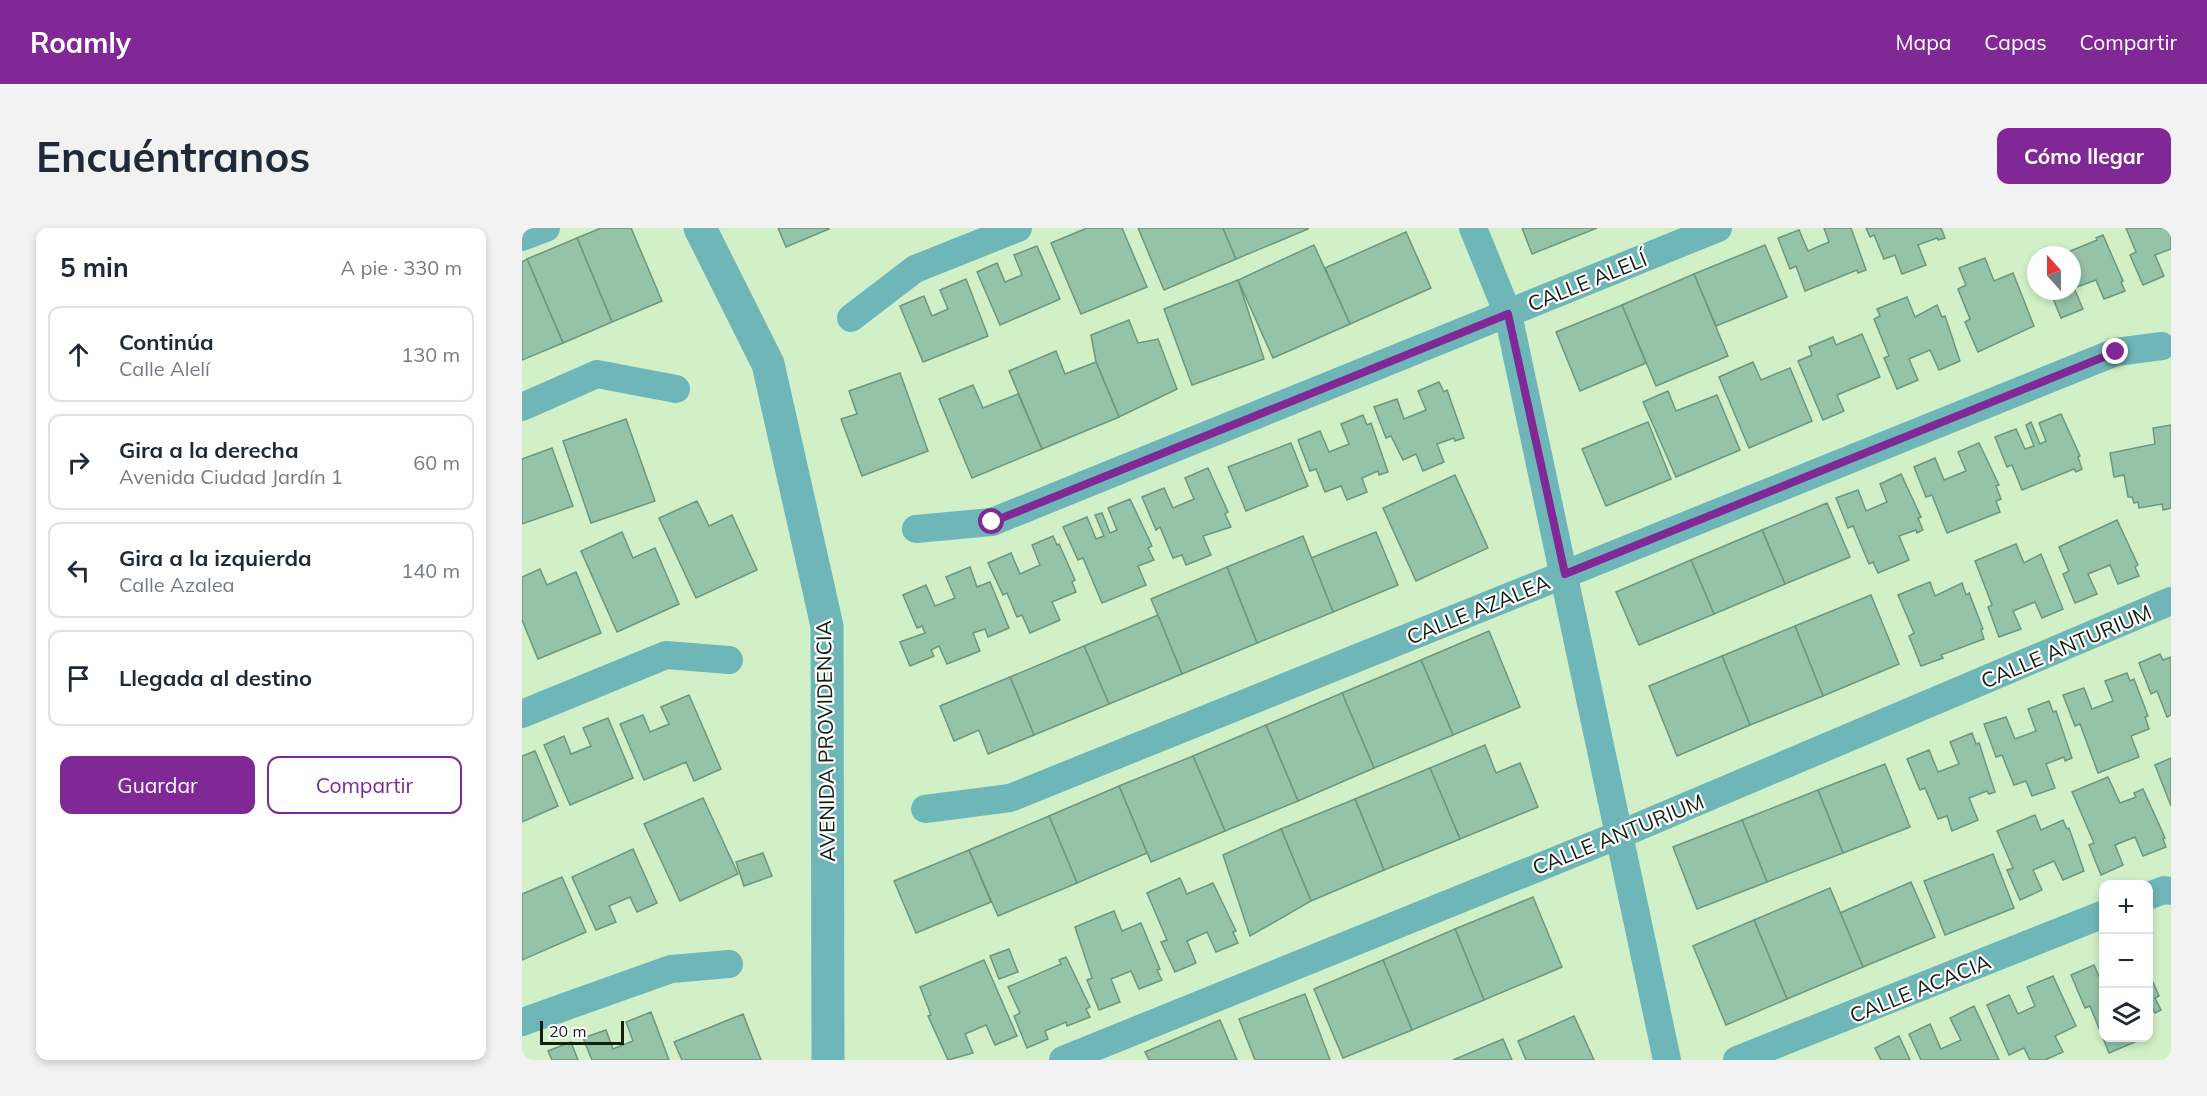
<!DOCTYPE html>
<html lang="es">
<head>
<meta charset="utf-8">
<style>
  :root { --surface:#fff; --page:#f2f2f3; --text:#1f2937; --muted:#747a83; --line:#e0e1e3; --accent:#802896 }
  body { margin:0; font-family:Mulish,sans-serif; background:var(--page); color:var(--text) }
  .controls { position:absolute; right:18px; bottom:18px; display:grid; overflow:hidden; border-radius:12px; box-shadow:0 3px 9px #0003 }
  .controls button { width:54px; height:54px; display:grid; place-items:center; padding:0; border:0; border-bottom:2px solid var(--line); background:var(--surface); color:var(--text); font:30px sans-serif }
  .compass { position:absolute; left:1505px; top:18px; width:54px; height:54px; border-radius:50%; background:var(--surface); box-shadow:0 3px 9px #0003; rotate:339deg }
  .scale { position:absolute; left:18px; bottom:15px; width:84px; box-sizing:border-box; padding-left:6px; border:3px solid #141f11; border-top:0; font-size:16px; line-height:21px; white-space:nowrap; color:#141f11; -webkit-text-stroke:4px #fff; paint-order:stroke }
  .stop { position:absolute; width:18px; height:18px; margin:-14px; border:4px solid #802896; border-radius:50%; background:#fff }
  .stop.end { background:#802896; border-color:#fff; box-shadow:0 2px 6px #0008 }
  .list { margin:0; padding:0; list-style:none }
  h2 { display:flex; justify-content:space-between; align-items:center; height:78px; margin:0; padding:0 24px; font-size:26px }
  h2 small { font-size:20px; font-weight:400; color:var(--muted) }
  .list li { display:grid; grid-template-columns:39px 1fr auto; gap:18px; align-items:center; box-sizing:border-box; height:96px; margin:0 12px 12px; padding:0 12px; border:2px solid var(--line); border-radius:12px }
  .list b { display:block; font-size:22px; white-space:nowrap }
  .list p { margin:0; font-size:20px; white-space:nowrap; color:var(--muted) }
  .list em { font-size:20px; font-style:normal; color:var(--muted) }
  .actions { display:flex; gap:12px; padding:18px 24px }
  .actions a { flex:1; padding:14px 0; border:2px solid var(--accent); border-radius:12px; text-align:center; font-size:21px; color:var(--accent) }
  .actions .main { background:var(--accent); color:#fff }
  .icon { flex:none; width:33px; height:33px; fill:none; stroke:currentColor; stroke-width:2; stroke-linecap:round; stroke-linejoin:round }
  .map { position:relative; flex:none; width:1649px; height:832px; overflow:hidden; border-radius:12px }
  header { display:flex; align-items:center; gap:36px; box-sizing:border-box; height:84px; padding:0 30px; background:var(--accent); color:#fff }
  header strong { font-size:28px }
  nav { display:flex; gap:33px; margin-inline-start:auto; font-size:21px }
  .intro { display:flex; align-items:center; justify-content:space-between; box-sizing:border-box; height:144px; padding:0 36px }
  h1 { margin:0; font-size:42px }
  .button { padding:15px 27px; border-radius:12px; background:var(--accent); color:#fff; font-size:21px; font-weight:700 }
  main { display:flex; gap:36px; padding:0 36px }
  aside { flex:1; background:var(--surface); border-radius:12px; box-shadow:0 3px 9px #0003 }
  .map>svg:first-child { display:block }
</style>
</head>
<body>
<header>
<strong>Roamly</strong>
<nav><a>Mapa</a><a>Capas</a><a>Compartir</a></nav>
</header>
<div class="intro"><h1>Encuéntranos</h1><a class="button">Cómo llegar</a></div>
<main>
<aside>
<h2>5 min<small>A pie · 330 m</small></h2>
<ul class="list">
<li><svg class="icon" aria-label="ahead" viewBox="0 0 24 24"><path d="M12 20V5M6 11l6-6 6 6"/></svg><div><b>Continúa</b><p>Calle Alelí</p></div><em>130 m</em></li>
<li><svg class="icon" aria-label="right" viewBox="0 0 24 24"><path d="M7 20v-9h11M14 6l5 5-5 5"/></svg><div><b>Gira a la derecha</b><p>Avenida Ciudad Jardín 1</p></div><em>60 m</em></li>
<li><svg class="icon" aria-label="left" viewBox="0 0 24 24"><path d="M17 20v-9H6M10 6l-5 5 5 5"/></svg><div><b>Gira a la izquierda</b><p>Calle Azalea</p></div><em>140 m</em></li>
<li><svg class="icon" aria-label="arrive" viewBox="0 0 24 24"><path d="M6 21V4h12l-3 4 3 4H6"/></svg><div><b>Llegada al destino</b></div></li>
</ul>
<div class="actions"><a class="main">Guardar</a><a>Compartir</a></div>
</aside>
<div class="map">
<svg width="1649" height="832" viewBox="0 0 1649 832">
  <rect width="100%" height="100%" fill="#d1f0c8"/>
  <g fill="#95c3a8" stroke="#6b977e" stroke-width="1.5">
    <polygon points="79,0 109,0 140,73 90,94 55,10"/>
    <polygon points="256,0 306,0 307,1 264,19"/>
    <polygon points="565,0 600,0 625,59 559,86 529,15"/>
    <polygon points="616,0 701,0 714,31 642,62"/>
    <polygon points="701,0 786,0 786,1 714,31"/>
    <polygon points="1000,0 1075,0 1010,26"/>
    <polygon points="1302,0 1329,0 1344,42 1336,45 1335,42 1283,63 1274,38 1268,41 1256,10 1277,2 1286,23 1307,14"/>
    <polygon points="1344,0 1419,0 1423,10 1416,12 1415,10 1396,17 1404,37 1380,46 1373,27 1362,31 1352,7 1348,9"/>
    <polygon points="1604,0 1649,0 1649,21 1633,27 1642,48 1621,57 1608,27 1614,24"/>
    <polygon points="884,4 909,60 828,96 803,40"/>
    <polygon points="1581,7 1601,53 1599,54 1603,63 1582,71 1574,52 1552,60 1561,81 1539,90 1528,63 1550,63 1550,27 1539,27 1575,12 1574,10"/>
    <polygon points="55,10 90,94 41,115 5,31"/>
    <polygon points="792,17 828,96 751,130 716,52"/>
    <polygon points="1243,17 1265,69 1194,98 1172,46"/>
    <polygon points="515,18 538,71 478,97 455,44 475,35 483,54 500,47 492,27"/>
    <polygon points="1463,30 1472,53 1491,45 1512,98 1456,124 1443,94 1448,91 1436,61 1444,57 1437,40"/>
    <polygon points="5,31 41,115 0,132 0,34"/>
    <polygon points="1172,46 1206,128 1134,158 1100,77"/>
    <polygon points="444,51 466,108 401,134 378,78 402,68 410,88 426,81 418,62"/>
    <polygon points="716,52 742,131 670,157 642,81"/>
    <polygon points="1385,69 1393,89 1415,77 1420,89 1423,88 1438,133 1417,142 1408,122 1387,131 1396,152 1375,161 1362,130 1367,128 1352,91 1358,88 1355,81"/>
    <polygon points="1100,77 1124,135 1058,163 1034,104"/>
    <polygon points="607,92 616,115 636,111 655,161 597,189 574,134 569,107"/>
    <polygon points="1340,106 1358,149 1315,167 1322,183 1301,192 1276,133 1290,127 1287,119 1311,109 1314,117"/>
    <polygon points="534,123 543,146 574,134 597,189 520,221 487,143"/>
    <polygon points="1231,134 1239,152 1268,140 1290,193 1227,220 1197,149"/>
    <polygon points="378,145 406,223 340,248 319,191 335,186 327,163"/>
    <polygon points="917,154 922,164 925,162 942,210 933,213 932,210 915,216 922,234 901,243 894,226 881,232 869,208 864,210 852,179 875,171 882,191 904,182 896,163"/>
    <polygon points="451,157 461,180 496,166 520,221 450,250 417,171"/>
    <polygon points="1146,163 1154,183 1195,167 1218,222 1154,249 1121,174"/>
    <polygon points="1539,186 1558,228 1556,229 1560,241 1554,244 1552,241 1500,262 1490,237 1485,239 1473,209 1494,201 1503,221 1512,218 1504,197 1509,194 1518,216 1524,213 1517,195"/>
    <polygon points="841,187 845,197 849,195 866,244 857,247 856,243 840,250 845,264 825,272 819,258 803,264 794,241 788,243 776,212 798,203 807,224 827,216 819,196"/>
    <polygon points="104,191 133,273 69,295 41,213"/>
    <polygon points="1126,194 1149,251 1084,278 1060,221"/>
    <polygon points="1649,197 1649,280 1641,282 1640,276 1617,280 1616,274 1612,275 1610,269 1606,269 1602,247 1592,249 1588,225 1633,216 1631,200"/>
    <polygon points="769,215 786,258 724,283 706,239"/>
    <polygon points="1457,215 1477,257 1474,258 1479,271 1474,273 1478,284 1425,305 1410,267 1404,269 1392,239 1413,230 1422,252 1444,243 1436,224"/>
    <polygon points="30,220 51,278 0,296 0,231"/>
    <polygon points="686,240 706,284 703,286 709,299 681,308 689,327 664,337 660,327 651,330 638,299 634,302 620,269 642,260 651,280 672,271 663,250"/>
    <polygon points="1379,246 1399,289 1396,290 1401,302 1395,305 1394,302 1377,308 1387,332 1356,345 1351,334 1347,336 1331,298 1326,300 1314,270 1336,262 1344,283 1365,274 1358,256"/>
    <polygon points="933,247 966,320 894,353 861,280"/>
    <polygon points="608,271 630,318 626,320 632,332 616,338 624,357 580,375 561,330 556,332 541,299 565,289 574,311 582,308 573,287 580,285 588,305 595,302 586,280"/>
    <polygon points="175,273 187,298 210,287 235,342 174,370 137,290"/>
    <polygon points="1305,275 1328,329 1263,356 1240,302"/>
    <polygon points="1595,292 1616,337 1613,339 1617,348 1596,356 1588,337 1566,346 1575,366 1553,375 1541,346 1547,343 1537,319"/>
    <polygon points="1240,302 1263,356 1192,386 1169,332"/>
    <polygon points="100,304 111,330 133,320 157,376 95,404 59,323"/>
    <polygon points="854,304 876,357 811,384 789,330"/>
    <polygon points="531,308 535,317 537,316 553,352 550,354 554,364 530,374 538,392 508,405 500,387 495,389 485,365 481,367 466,335 489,325 498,346 518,337 510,317"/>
    <polygon points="781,308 811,384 735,415 705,339"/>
    <polygon points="1494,316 1502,335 1519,326 1541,381 1520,390 1513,374 1491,383 1499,401 1477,409 1466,379 1470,377 1453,333"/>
    <polygon points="1169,332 1192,386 1117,417 1094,364"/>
    <polygon points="448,339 455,359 468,354 487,400 466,409 463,401 451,405 458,423 425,436 417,418 409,422 412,428 388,438 378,414 403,405 400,398 395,400 381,367 404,357 413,378 433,370 424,349"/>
    <polygon points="705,339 735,415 660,446 629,371"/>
    <polygon points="18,341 25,357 54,344 79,405 16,431 0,392 0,349"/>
    <polygon points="1408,354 1413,368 1440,355 1444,367 1447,365 1461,401 1459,402 1462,411 1419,427 1421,430 1399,438 1387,408 1392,405 1376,367"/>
    <polygon points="1349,367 1377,436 1301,468 1273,398"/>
    <polygon points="636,387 660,446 587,476 562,418"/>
    <polygon points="1273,398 1301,468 1228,497 1200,428"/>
    <polygon points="967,403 998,479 931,507 899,432"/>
    <polygon points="562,418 587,476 512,507 488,449"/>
    <polygon points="1638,426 1641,432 1649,429 1649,487 1645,489 1635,463 1629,466 1617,435"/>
    <polygon points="1200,428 1228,497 1155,528 1127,458"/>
    <polygon points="899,432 931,507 852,540 820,465"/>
    <polygon points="1605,445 1608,453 1612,451 1626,488 1623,489 1627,501 1609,508 1617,529 1576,545 1558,496 1553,498 1541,467 1562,460 1570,481 1591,473 1583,453"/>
    <polygon points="488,449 512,507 466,526 457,502 432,513 418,478"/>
    <polygon points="820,465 852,540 776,573 744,497"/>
    <polygon points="167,467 199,541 172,553 164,534 122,552 98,496 121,487 128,504 147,496 139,479"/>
    <polygon points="1527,473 1531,484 1534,483 1550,530 1543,533 1542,529 1524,536 1533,560 1510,568 1504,553 1492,557 1480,527 1474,529 1462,496 1484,489 1493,511 1514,503 1506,481"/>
    <polygon points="86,490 111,550 48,577 22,517 42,508 49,526 69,518 61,500"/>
    <polygon points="744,497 776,573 703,603 671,528"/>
    <polygon points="1450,505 1454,516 1457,515 1473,564 1467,566 1465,563 1447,570 1456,592 1430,603 1425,588 1416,591 1403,560 1398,562 1385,531 1407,522 1416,544 1437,536 1428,514"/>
    <polygon points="963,517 974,545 998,535 1016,579 938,611 908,540"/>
    <polygon points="13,523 36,578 0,594 0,528"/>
    <polygon points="671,528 703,603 629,634 597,558"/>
    <polygon points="1649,530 1649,578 1633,537"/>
    <polygon points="1363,536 1388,599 1321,625 1296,562"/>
    <polygon points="908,540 938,611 862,642 833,571"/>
    <polygon points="1586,549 1598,575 1614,569 1612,565 1621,561 1643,610 1641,611 1644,619 1621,628 1613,609 1593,617 1601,637 1579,647 1567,617 1572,615 1550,564"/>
    <polygon points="597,558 625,625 555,655 527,588"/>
    <polygon points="1296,562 1321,625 1245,654 1220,592"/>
    <polygon points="181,570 216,646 158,673 122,596"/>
    <polygon points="833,571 862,642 789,673 759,601"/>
    <polygon points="1513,587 1519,602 1541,592 1545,601 1547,600 1562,643 1541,652 1532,633 1511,642 1520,662 1498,672 1485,642 1491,640 1475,603"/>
    <polygon points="527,588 555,655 476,688 447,622"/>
    <polygon points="1220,592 1245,654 1175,681 1151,619"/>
    <polygon points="759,601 789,673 728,708 701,627"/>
    <polygon points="111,621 135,675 115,684 108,669 87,678 94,694 74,702 50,649"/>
    <polygon points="447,622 469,674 394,705 372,653"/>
    <polygon points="241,625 250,648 222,658 214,634"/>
    <polygon points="1471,626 1492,680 1423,707 1402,653"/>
    <polygon points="40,649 64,704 0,732 0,666"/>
    <polygon points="658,650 665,666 691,655 714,703 711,704 716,715 694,724 685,704 665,713 674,735 653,744 639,714 645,712 625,665"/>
    <polygon points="1389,654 1413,709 1341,739 1318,685"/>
    <polygon points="1308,660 1341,739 1265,771 1232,692"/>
    <polygon points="1011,669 1040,739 962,772 933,701"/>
    <polygon points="592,683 600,703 619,695 638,741 635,742 640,752 617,761 609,743 589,751 598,774 577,782 565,752 570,750 553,699"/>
    <polygon points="1232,692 1265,771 1204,797 1171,718"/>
    <polygon points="933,701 962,772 890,802 861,732"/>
    <polygon points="487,721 496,744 477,751 468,728"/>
    <polygon points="544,729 568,779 564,781 568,789 545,798 544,794 523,803 526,811 505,820 492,788 498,785 486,759 539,736 537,732"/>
    <polygon points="462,732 495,808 473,817 464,797 443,806 451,825 426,832 406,788 409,787 398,759"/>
    <polygon points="861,732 890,802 821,830 792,761"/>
    <polygon points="1572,737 1582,760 1582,810 1622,810 1587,825 1568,778 1563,780 1549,747"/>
    <polygon points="1626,743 1637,768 1633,770 1639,782 1633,785 1631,781 1626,782"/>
    <polygon points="1531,748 1554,798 1533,808 1541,824 1523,832 1508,832 1502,820 1487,827 1465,777 1487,767 1496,786 1513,778 1505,759"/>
    <polygon points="783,766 808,832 733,832 717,791"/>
    <polygon points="1452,778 1477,832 1399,832 1387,806 1408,796 1419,821 1439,812 1428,790"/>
    <polygon points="129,784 147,832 70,832 61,810 84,802 91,821 111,813 104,794"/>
    <polygon points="221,786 239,832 160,832 152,814"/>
    <polygon points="1052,788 1072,832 1004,832 996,813"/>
    <polygon points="698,792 715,832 627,832 623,824"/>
    <polygon points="1377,808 1388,832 1359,832 1353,820"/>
    <polygon points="981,811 990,832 931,832"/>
    <polygon points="49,814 56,832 30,832 26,823"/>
  </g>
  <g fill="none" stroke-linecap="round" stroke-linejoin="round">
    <g stroke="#6fb6b9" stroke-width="28">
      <polyline points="951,0 986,86 1145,832"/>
      <polyline points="0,9 24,0"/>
      <polyline points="329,90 393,41 496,0"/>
      <polyline points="0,179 75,146 154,161"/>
      <polyline points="394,301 470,294 1196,0"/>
      <polyline points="0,486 144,427 207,432"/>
      <polyline points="403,581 488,570 1594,124 1640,118"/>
      <polyline points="1626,668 1642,662 1649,663"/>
      <polyline points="0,794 149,741 207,736"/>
      <polyline points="541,832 1099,606 1649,373"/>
      <polyline points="1215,832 1582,686"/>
    </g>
    <polyline stroke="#6fb6b9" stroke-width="33" points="178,0 246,136 305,398 306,832"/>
  </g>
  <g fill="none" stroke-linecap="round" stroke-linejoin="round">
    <polyline stroke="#802896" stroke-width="8" points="470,294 986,86 1043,346 1594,124"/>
  </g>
  <g text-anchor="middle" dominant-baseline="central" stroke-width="4.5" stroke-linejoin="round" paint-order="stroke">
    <g font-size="21" fill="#141f11" stroke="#fff">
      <text transform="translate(1065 53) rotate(-22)">CALLE ALELÍ</text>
      <text transform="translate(956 381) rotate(-22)">CALLE AZALEA</text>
      <text transform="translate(1544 418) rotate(-23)">CALLE ANTURIUM</text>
      <text transform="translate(303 513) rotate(-91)">AVENIDA PROVIDENCIA</text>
      <text transform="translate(1096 606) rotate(-22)">CALLE ANTURIUM</text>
      <text transform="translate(1398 760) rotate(-22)">CALLE ACACIA</text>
    </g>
  </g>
</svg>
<div class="controls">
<button>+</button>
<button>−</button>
<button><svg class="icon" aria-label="layers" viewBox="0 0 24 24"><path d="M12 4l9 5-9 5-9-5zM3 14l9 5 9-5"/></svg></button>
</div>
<svg class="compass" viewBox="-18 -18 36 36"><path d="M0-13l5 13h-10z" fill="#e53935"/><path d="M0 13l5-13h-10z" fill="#747a83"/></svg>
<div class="scale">20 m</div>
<div class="stop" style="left:470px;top:294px"></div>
<div class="stop end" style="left:1594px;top:124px"></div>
</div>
</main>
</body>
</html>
